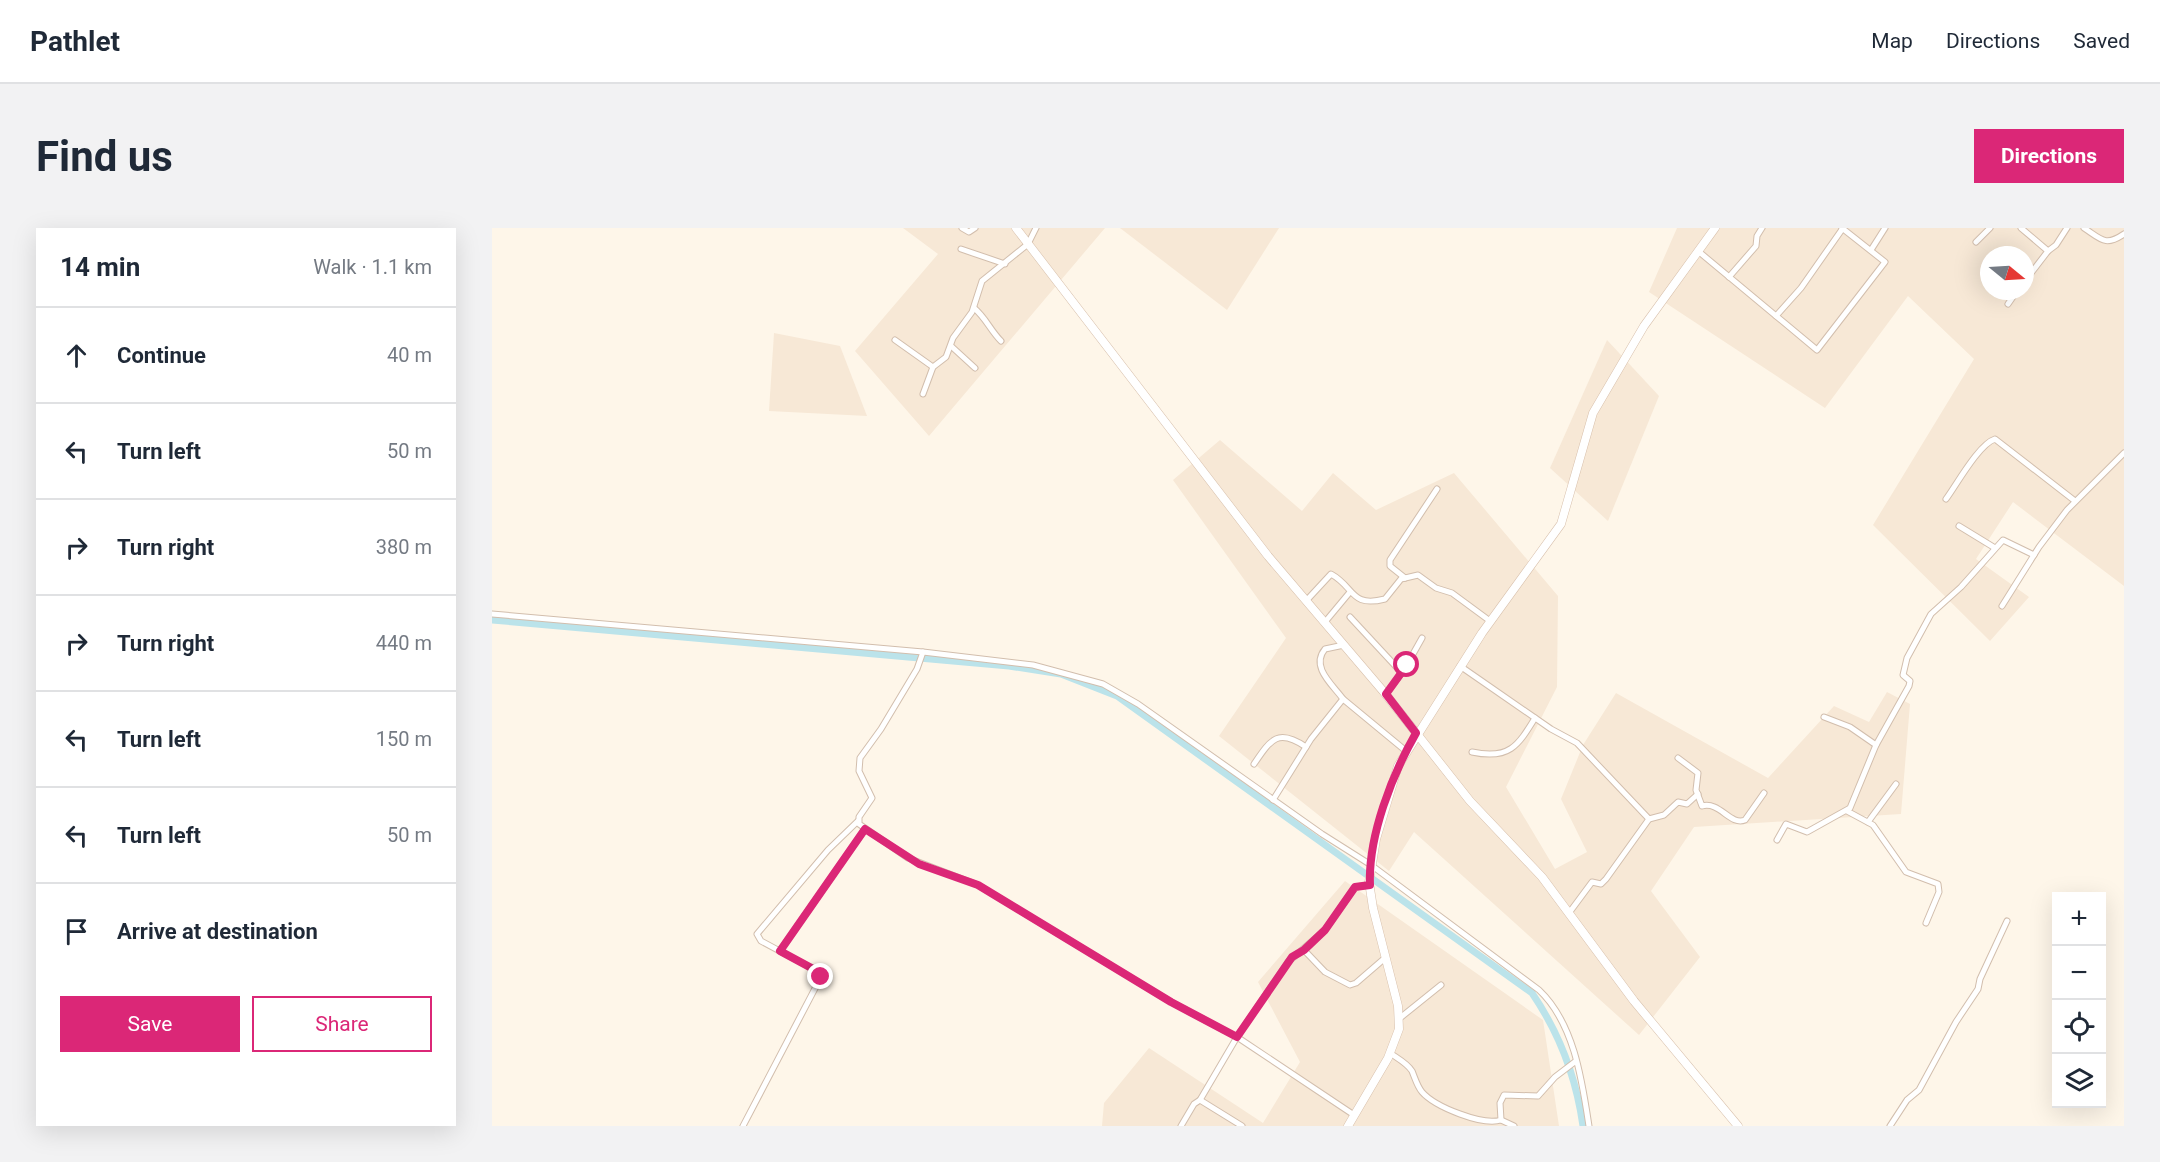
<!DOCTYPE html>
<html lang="en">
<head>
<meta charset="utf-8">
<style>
  :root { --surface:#fff; --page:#f2f2f3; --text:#1f2937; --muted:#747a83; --line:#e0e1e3; --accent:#db2777 }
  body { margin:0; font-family:Roboto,sans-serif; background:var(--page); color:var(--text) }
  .controls { position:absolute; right:18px; bottom:18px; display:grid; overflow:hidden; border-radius:0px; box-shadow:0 6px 24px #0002 }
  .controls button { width:54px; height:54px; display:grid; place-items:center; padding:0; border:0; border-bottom:2px solid var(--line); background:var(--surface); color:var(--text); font:30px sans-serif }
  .compass { position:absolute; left:1488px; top:18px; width:54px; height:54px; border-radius:50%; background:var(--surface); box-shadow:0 6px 24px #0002; rotate:108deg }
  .stop { position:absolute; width:18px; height:18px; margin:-14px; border:4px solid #db2777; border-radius:50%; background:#fff }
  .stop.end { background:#db2777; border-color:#fff; box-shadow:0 2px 6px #0008 }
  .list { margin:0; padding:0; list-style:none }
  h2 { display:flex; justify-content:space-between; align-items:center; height:78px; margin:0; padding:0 24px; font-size:26px }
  h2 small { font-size:20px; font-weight:400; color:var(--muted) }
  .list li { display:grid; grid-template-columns:39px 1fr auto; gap:18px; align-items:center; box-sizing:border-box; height:96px; padding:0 24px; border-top:2px solid var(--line) }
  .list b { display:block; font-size:22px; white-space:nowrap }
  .list em { font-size:20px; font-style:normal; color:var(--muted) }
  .actions { display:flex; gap:12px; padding:18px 24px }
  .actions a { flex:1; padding:14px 0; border:2px solid var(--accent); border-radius:0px; text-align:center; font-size:21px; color:var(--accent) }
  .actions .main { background:var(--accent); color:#fff }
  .icon { flex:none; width:33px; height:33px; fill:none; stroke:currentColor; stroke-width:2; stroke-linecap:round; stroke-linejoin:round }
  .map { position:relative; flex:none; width:1632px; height:898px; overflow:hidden; border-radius:0px }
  header { display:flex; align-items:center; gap:36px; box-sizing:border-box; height:84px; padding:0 30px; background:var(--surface); border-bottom:2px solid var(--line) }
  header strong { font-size:28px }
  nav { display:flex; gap:33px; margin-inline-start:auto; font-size:21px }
  .intro { display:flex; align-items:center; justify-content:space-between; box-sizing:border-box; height:144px; padding:0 36px }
  h1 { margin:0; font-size:42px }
  .button { padding:15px 27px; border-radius:0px; background:var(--accent); color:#fff; font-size:21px; font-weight:700 }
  main { display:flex; gap:36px; padding:0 36px }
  aside { flex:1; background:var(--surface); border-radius:0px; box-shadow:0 6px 24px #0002 }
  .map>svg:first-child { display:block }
</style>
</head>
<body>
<header>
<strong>Pathlet</strong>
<nav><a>Map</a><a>Directions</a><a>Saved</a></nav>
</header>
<div class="intro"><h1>Find us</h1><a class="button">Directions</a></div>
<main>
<aside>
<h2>14 min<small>Walk · 1.1 km</small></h2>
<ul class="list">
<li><svg class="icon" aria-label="ahead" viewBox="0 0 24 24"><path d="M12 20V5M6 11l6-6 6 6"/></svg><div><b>Continue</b></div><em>40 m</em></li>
<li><svg class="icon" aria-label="left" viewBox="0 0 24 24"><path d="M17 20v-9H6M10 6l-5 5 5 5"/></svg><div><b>Turn left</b></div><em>50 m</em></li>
<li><svg class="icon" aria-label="right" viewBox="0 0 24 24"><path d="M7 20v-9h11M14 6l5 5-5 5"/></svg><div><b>Turn right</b></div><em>380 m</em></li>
<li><svg class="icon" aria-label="right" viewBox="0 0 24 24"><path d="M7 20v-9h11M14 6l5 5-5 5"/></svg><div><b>Turn right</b></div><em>440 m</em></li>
<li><svg class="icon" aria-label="left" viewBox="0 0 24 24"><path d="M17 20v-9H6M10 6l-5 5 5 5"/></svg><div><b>Turn left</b></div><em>150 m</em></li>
<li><svg class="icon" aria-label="left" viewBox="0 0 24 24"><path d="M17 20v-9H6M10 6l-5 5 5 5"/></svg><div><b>Turn left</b></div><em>50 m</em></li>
<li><svg class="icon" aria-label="arrive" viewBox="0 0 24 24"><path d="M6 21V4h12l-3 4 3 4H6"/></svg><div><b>Arrive at destination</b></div></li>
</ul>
<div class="actions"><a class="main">Save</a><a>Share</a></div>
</aside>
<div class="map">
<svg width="1632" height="898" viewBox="0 0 1632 898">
  <rect width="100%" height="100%" fill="#fef6e9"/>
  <g fill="#f7e8d6" fill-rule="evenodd">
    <polygon points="411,0 613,0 437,208 363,123 446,26"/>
    <polygon points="628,0 787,0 735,82"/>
    <path d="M1185 0H1632V358L1521 274 1484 331 1537 369 1498 413 1381 297 1482 131 1416 68 1333 180 1157 64ZM1497 27H1533V63H1497Z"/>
    <polygon points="282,105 348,118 375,188 277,183"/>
    <polygon points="1115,112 1167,168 1116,293 1058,240"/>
    <polygon points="728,212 810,283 841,245 884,282 962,245 1066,368 1065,459 1014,559 1063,641 1095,624 1069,571 1091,517 1124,465 1276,550 1342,478 1377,494 1395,464 1418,476 1409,586 1202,599 1159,663 1208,729 1147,807 922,604 897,643 727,508 794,410 681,252"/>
    <polygon points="853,653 1051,792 1067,898 610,898 612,875 657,820 771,895 808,834 766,754"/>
  </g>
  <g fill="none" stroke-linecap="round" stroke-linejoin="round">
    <path stroke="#bbe3ea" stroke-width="7" d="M0 392 517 438 569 446 625 468 1040 765C1068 806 1084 848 1091 898"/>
    <defs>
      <g id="street">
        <polyline points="470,0 477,4 483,0"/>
        <polyline points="1529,0 1556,23 1533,53"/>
        <path d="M1592 0C1609 11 1613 19 1632 6"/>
        <polyline points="1484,14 1498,0"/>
        <polyline points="469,21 513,36"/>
        <polyline points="1379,22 1393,0"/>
        <polyline points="1206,23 1325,122 1393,34 1350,0"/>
        <polyline points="1556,23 1564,17 1575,0"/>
        <polyline points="1237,49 1264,18 1265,8 1270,0"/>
        <polyline points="1516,76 1525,63"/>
        <path d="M482 80C494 90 498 102 509 113"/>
        <polyline points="1284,88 1309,60 1351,0"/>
        <polyline points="403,112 441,139"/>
        <polyline points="459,118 483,140"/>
        <polyline points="431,166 441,139 454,129 461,110 480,84 490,53 536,16 544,0"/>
        <path d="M1454 271C1465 256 1487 216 1503 211L1583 273"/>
        <polyline points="1467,298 1503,320"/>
        <polyline points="913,350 898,338 898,332 945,261"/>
        <path d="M814 373 839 346C863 359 858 380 893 371L909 351 926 347 944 360 960 365 998 393"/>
        <polyline points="1510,378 1547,319 1575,282 1632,225"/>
        <path d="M0 386 431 424 541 437 611 456 646 476 830 606 879 637 1047 762C1082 795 1090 852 1097 898"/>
        <polyline points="858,389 910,445"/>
        <polyline points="833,394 858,364"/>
        <polyline points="431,424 425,441 389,501 368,530 367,543 380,570 367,589 367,596 416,630 486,657 679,774 745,809 862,887"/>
        <polyline points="968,438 1059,501 1085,515 1157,591 1114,651 1109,656 1100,654 1077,685"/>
        <polyline points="894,466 912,442 930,410"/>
        <path d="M851 471C841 457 818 439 833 421L852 417"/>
        <polyline points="1332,489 1358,499 1384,517"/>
        <path d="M980 524C1017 532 1026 518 1043 490"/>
        <path d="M1186 530 1206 545 1204 562 1210 578C1228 573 1238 598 1253 592L1272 565"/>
        <path d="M762 536C779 511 786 500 814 519"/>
        <polyline points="781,572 819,511 851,471 914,523"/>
        <polyline points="1355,583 1381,597 1414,644 1446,656 1447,664 1434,695"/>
        <polyline points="1157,591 1172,587 1186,574 1195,576 1206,566"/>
        <polyline points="1376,594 1404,556"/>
        <polyline points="1285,612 1294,596 1315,604 1358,580 1384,517 1417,458 1418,453 1411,447 1415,430 1439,386 1469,359 1511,312 1542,327"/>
        <polyline points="812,722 833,744 858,757 864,755 893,730"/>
        <polyline points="288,723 373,601"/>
        <polyline points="908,790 949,757"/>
        <path d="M898 825C905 830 915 835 920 843 923 850 925 858 930 864 943 879 991 898 1009 892L1008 875 1012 867 1046 868 1063 849 1084 833"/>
        <polyline points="708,872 745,809 796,734 833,702 863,659 877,657"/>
        <polyline points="1009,892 1022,898"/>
        <polyline points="251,898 329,749 325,743 269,713 265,706 336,622 366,593"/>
        <polyline points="689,898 702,876 708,872 750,898"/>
        <polyline points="1398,898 1415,872 1427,862 1464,794 1486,761 1488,751 1515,693"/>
      </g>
      <g id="secondary">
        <polyline points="524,0 776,328 891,463 978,573 1050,649 1142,773 1246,898"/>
        <polyline points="856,898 896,830 907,801 906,778 881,680 877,654 884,611 906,538 990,405 1069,296 1101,185 1152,98 1223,0"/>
      </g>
    </defs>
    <use href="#street" stroke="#d2bead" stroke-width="7"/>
    <use href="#secondary" stroke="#d8c0ac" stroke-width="9"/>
    <use href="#street" stroke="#fff" stroke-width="5"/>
    <use href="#secondary" stroke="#fff" stroke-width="8"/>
  </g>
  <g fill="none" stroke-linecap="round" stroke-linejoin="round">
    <path stroke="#db2777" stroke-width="8" d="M329 749 325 743 288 723 373 601 427 636 486 657 679 774 745 809 800 729 812 722 833 702 863 659 878 657C876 608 900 547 924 505L894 466 915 437"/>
  </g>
</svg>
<div class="controls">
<button>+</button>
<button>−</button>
<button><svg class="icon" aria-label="locate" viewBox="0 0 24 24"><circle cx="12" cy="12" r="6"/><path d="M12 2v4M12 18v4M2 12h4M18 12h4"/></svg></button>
<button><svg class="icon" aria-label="layers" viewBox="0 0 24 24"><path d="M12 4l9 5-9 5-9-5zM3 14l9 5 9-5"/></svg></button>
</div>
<svg class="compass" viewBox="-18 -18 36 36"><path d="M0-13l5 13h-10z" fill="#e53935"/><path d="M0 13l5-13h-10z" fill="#747a83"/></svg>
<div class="stop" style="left:915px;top:437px"></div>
<div class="stop end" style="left:329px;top:749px"></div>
</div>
</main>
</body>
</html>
